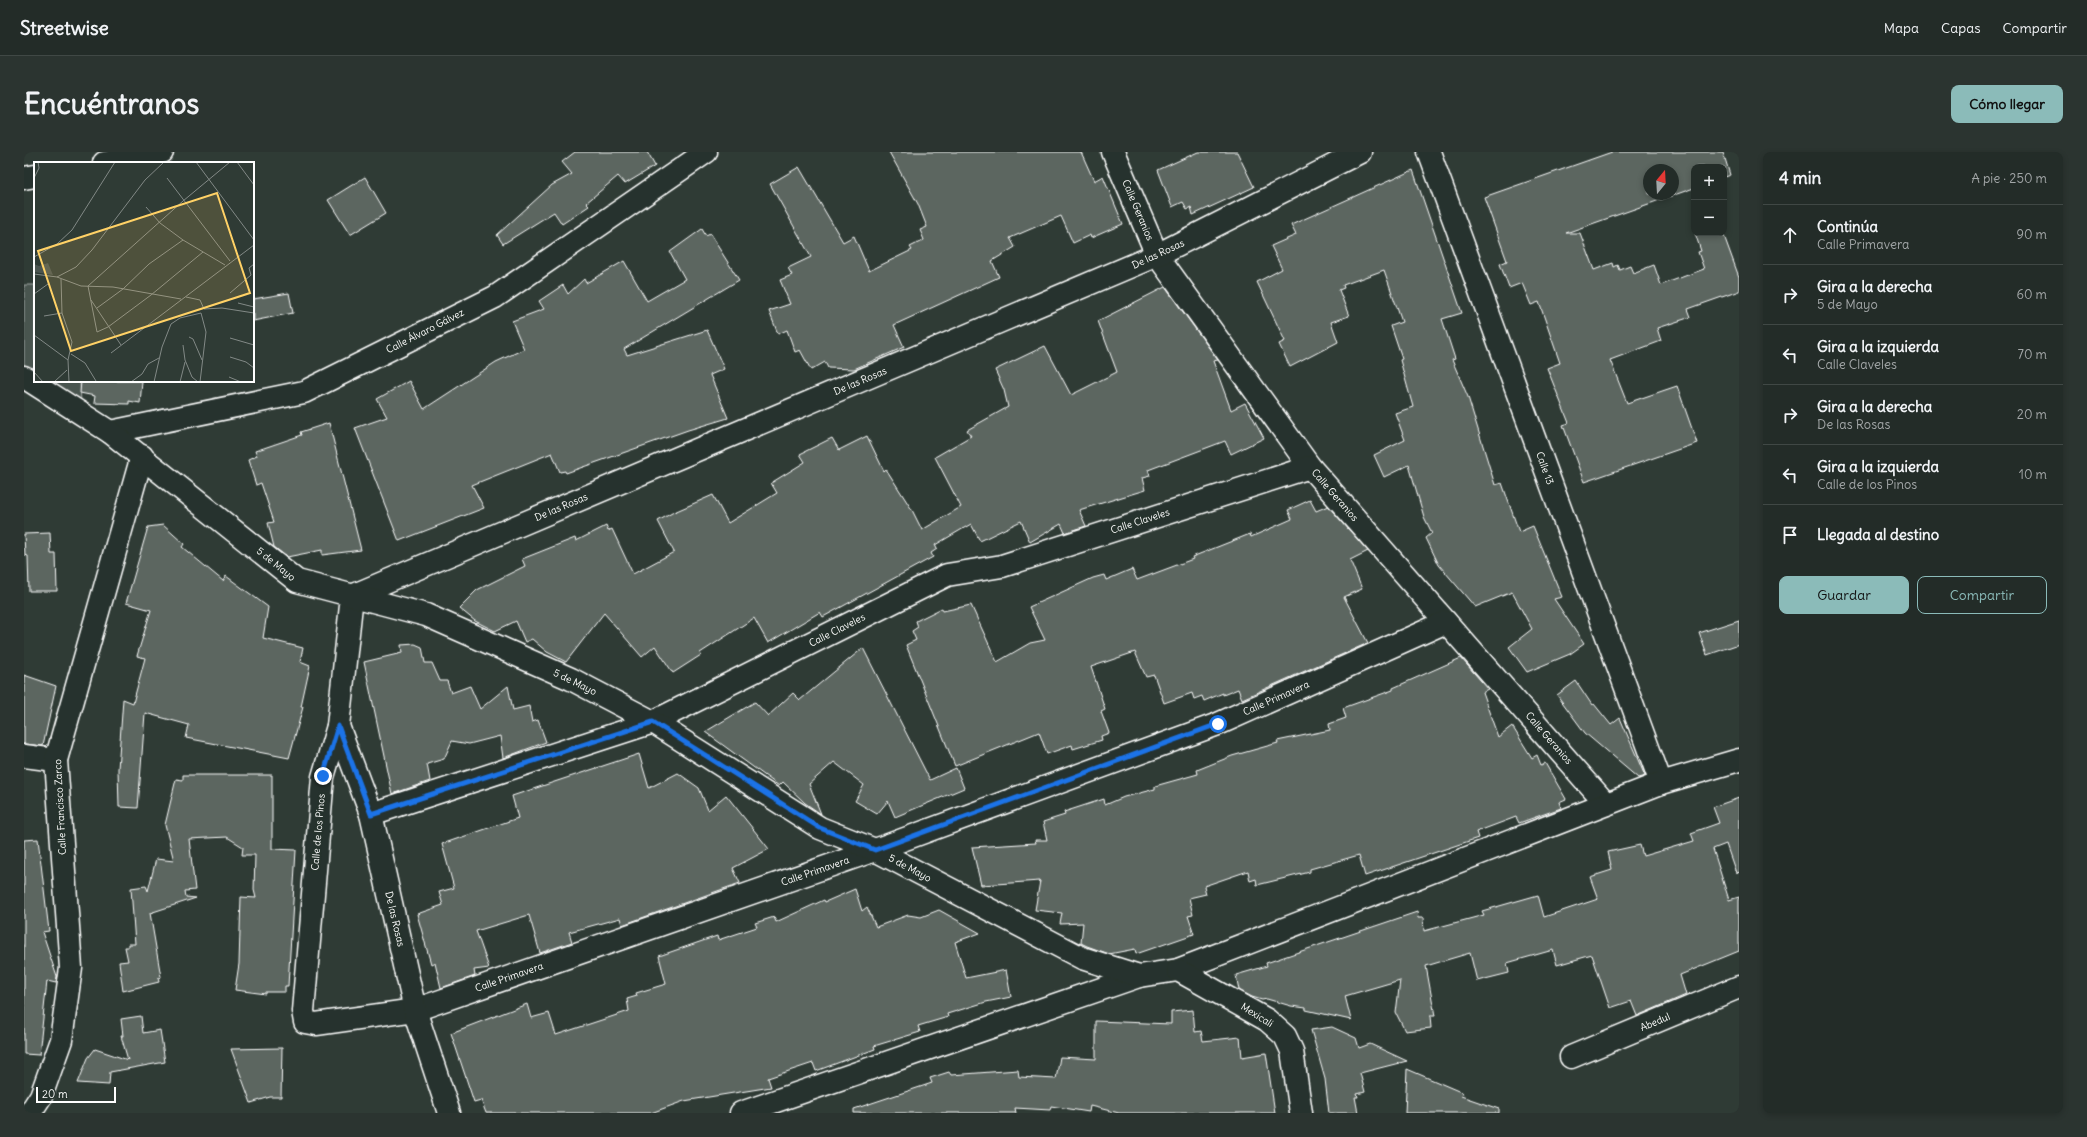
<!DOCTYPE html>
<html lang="es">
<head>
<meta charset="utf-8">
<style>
  :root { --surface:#232c28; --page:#2b3430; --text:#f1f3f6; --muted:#a3a7a8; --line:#404845; --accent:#8bbbb9 }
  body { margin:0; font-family:Delius,sans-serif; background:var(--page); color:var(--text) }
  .controls { position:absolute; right:12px; top:12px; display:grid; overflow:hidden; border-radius:8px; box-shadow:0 2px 6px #0003 }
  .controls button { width:36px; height:36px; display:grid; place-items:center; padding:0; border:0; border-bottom:1px solid var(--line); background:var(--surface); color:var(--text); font:20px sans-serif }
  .compass { position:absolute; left:1619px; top:12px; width:36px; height:36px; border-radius:50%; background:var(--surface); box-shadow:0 2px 6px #0003; rotate:18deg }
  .scale { position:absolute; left:12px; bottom:10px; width:80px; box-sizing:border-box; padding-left:4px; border:2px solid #fff; border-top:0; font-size:11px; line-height:14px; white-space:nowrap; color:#fff; -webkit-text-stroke:3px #26332d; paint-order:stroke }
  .stop { position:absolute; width:12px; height:12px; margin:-9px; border:3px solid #1a73e8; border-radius:50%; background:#fff }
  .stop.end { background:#1a73e8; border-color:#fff; box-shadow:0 1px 4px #0008 }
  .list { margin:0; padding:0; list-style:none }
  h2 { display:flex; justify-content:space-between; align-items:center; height:52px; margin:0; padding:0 16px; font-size:17px }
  h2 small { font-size:13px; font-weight:400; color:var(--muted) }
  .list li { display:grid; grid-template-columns:26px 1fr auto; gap:12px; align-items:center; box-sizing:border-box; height:60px; padding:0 16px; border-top:1px solid var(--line) }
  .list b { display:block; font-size:15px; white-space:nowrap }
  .list p { margin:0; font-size:13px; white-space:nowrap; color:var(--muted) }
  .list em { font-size:13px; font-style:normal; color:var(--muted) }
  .actions { display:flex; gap:8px; padding:12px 16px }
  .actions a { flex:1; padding:9px 0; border:1px solid var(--accent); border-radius:8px; text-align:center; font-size:14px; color:var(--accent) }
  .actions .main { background:var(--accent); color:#111 }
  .icon { flex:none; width:22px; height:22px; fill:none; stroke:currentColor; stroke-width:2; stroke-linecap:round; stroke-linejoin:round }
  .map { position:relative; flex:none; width:1715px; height:961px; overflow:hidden; border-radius:8px }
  header { display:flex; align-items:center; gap:24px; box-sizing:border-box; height:56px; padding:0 20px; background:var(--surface); border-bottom:1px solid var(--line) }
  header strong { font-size:19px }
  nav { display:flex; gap:22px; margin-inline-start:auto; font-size:14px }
  .intro { display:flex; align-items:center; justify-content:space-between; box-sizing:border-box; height:96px; padding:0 24px }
  h1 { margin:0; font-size:28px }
  .button { padding:10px 18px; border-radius:8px; background:var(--accent); color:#111; font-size:14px; font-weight:700 }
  main { display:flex; gap:24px; padding:0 24px }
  aside { flex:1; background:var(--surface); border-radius:8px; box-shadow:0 2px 6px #0003 }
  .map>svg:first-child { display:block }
</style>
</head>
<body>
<header>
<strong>Streetwise</strong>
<nav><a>Mapa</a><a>Capas</a><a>Compartir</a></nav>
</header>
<div class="intro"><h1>Encuéntranos</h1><a class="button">Cómo llegar</a></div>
<main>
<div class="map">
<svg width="1715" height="961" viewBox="0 0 1715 961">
  <rect width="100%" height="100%" fill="#2f3b35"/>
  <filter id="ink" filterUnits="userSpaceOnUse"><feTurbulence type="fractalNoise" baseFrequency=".025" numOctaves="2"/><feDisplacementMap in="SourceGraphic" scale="8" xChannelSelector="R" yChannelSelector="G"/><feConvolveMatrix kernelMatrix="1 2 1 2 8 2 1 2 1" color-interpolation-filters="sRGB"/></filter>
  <g filter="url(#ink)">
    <g fill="#4a544f" stroke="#a4aaa7">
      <polygon points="0,133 11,133 11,220 0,212"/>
      <polygon points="24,229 56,229 57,252"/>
    </g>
    <g fill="#5b6661" stroke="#fff" fill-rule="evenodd">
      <polygon points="551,0 623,0 631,14 601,32 594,24 562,51 565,54 538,72 530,60 479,92 473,83 528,33 548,22 538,10"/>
      <polygon points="865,0 1057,0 1070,29 1079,24 1099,72 1067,86 1066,83 1049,91 1037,64 986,86 991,95 968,109 975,125 870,173 880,195 830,217 804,216 801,210 787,218 776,198 771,200 763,178 754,182 745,159 766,152 756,128 768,123 764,116 787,105 746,32 775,15 819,90 830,84 845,119 888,98 886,95 900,88 896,78 903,75 894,52"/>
      <polygon points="1174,0 1213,0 1230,35 1169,63 1167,55 1163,57 1159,50 1148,55 1134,18"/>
      <path d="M1588 0H1699L1706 23 1700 25V15H1670V36L1542 81H1556L1570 118 1589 111 1590 115 1594 113 1596 118 1606 114 1609 121 1630 113 1637 133 1680 117 1674 100 1677 99 1671 81H1699L1715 125V139L1664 157 1667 165 1633 176 1637 189 1586 208 1603 251 1653 234 1673 291 1560 330 1539 273 1545 271 1523 216 1536 211 1515 150 1507 153 1498 131 1485 136 1476 112 1483 109 1460 45ZM1625 18H1649V42H1625Z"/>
      <polygon points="1389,18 1438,161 1418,167 1431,207 1428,208 1444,245 1471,333 1478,331 1495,380 1509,374 1538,445 1530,447 1560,492 1546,502 1503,520 1485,495 1508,477 1488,440 1451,455 1415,413 1402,386 1408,381 1400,365 1385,313 1360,325 1350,303 1381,288 1371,261 1389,255 1376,208 1378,207 1367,174 1378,170 1360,118 1319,133 1320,136 1315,138 1325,164 1307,170 1314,190 1266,215 1255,192 1261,189 1233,130 1258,117 1247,94 1272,83 1267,73"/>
      <polygon points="341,25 362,61 326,83 304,48"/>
      <polygon points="678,77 682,84 686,82 715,128 600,197 603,203 683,178 700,217 686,223 704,266 664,278 542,321 541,319 536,320 528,301 448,333 460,356 375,389 331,276 363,265 353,247 385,229 400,257 472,210 500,197 488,169 520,157 515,149 539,133 544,142 560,127 562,131 600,109 623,149 661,127 646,100"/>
      <polygon points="1141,135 1194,208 1189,209 1207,258 1221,251 1240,286 1207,302 1201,289 1124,318 1126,324 1118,326 1121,338 1055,358 1062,374 1041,381 1037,372 1006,390 997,369 956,389 947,372 911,393 913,397 907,401 909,405 799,465 796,460 744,491 730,466 676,501 677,503 649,521 631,494 618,505 580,461 542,510 523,500 508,487 501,490 492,469 471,479 451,469 435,456 453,438 501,414 498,407 551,386 552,389 582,374 584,379 588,377 609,422 650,400 634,369 648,361 689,343 704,371 753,341 747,331 781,310 776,302 808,286 815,298 843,284 860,319 862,317 888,358 898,378 937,355 911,305 947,284 943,278 984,255 980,238 971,218 1021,194 1047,243 1093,220 1074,169"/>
      <polygon points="265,141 269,161 229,169 229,147"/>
      <polygon points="57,229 118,229 116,251 105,249 105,252 70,251 71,244 56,241"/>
      <polygon points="305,271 337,398 298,403 298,398 263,405 250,395 244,371 250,370 237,331 232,333 224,308 233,304 231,299 278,283 277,280"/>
      <polygon points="1286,348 1292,359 1304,354 1344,399 1326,408 1338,437 1320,445 1344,491 1218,547 1214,537 1199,543 1199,541 1180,549 1178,544 1170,547 1168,541 1140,551 1130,523 1122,525 1111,500 1067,515 1081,557 1077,559 1085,581 1077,584 1078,588 1049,597 1048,593 1023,602 1015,580 931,614 882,493 892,488 888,479 894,475 892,469 918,456 919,459 947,453 973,510 1006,491 1021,488 1005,455 1069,426 1080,423 1082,428 1108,417 1113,428 1169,407 1168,405 1226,382 1227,385 1268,367 1264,358"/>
      <polygon points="139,373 160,392 158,395 199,429 202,424 244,455 239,486 279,496 276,510 286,514 277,555 279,555 265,606 162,586 165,573 121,561 114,656 95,655 94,617 99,547 109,551 121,506 113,504 127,458 102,451 124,375"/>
      <polygon points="26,381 27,402 32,402 33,439 5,439 4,404 1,403 0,382"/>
      <polygon points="1715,468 1715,492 1683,503 1675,481"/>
      <polygon points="391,492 398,495 401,511 408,511 416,529 423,529 427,541 446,534 456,557 484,534 489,558 505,554 508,570 514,568 522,590 479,606 476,584 445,592 428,589 420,607 403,612 406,629 368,642 340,510 378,501 377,493"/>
      <polygon points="839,496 906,628 932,616 940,636 871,665 864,649 853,662 831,649 840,633 810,610 785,632 797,662 781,651 759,630 755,634 681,580 731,550 744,564 769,541 776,548"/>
      <polygon points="1437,506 1464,537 1458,540 1474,585 1488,574 1508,606 1513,603 1517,613 1521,611 1542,647 1535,650 1537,656 1495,671 1492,665 1452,680 1454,686 1341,724 1335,703 1286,717 1286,720 1233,733 1232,727 1226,729 1224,719 1180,734 1182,742 1165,746 1169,763 1164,764 1170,782 1112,802 1111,797 1085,802 1063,794 1057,791 1059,771 1036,772 1038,761 1011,758 1016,729 957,733 948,695 1012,691 1011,688 1023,688 1019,670 1041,663 1040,660 1080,647 1081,653 1100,645 1131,637 1131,634 1174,622 1173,618 1208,604 1254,591 1253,589 1306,578 1305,572 1322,566 1319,556 1369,538 1369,536"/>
      <polygon points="0,523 32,534 19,594 0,592"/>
      <polygon points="1552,529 1568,553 1570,552 1587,573 1596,566 1621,624 1614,626 1561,581 1533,543"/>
      <polygon points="615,602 625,636 654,621 675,636 684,658 702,643 745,697 709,716 716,731 598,773 596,766 545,780 548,790 516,801 505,763 452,779 465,816 450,818 451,824 417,836 411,810 407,812 393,762 419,753 415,740 430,736 418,692 494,666 488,644"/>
      <polygon points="159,623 248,623 248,697 272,698 264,834 261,834 261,840 242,840 242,842 211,838 215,812 217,745 232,746 230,738 231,703 218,703 219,695 203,685 165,687 171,738 161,739 162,745 172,746 126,761 137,825 134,826 135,830 99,839 95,810 104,809 101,795 104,795 104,792 111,792 107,736 122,734 124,739 132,707 150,709 141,673 152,627 159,628"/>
      <polygon points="1715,646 1715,720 1712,721 1702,692 1689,697 1705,748 1715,745 1715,799 1656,823 1662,843 1613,864 1607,849 1586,856 1568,803 1533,813 1529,798 1483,811 1485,821 1453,829 1446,801 1402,814 1411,864 1406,864 1407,876 1381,879 1372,861 1376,828 1321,844 1327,868 1282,858 1282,856 1267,854 1243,847 1238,848 1228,845 1215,838 1212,823 1243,814 1242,811 1393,760 1394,766 1399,766 1400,779 1460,763 1458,759 1514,743 1520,765 1574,747 1566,725 1588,718 1584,700 1616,693 1619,704 1670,689 1667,681 1695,671 1689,655"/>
      <polygon points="14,687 25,779 18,780 33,825 32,831 23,829 15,903 0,902 0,688"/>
      <polygon points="831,737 838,759 843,755 852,775 884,763 897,765 915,758 956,781 931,790 942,826 982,818 987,845 962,850 923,862 924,865 894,874 896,880 850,894 851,897 792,919 789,911 744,926 747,935 660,949 627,961 462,961 457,948 450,950 427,881 503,852 507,866 525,861 532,883 605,859 603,847 613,844 612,841 642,832 635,804 693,784 694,788 733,775 731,771 750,765 752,770 800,748 801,750"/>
      <polygon points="1169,858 1171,880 1177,879 1179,889 1216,885 1218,905 1242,901 1251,961 1095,961 1066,954 1065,960 1027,954 1026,958 991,956 992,961 830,961 830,957 908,931 906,926 925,920 927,923 994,918 995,925 1032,927 1036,905 1072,907 1072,869 1147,872 1147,860"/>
      <polygon points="117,864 119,881 136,878 141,910 86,920 85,933 54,931 64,906 71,897 104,908 97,884 99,884 97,867"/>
      <polygon points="1308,875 1332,886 1335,896 1346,892 1383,909 1336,921 1341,940 1333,942 1334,945 1331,945 1334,961 1305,961 1301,927 1287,878"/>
      <polygon points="258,896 257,945 246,945 227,951 207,897"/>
      <polygon points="1383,917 1439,941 1437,944 1475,957 1475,961 1381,961"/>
    </g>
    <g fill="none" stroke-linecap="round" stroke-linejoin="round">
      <defs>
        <g id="street">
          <polyline points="1089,0 1133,103 1286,315 1582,652"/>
          <polyline points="1336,0 1133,103 328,444 314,574 299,625 279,859 281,870 292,872 391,858 851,698 1194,572 1422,470"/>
          <polyline points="1405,0 1637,631"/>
          <polyline points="80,11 138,0"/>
          <polyline points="0,26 11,24"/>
          <polyline points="86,280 280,240 471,145 682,0"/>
          <polyline points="314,574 347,662 391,858 425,961"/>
          <polyline points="0,604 32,608"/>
          <polyline points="347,662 629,570 923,423 978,414 1286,315"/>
          <polyline points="1547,905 1715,835"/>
          <polyline points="6,961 17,944 37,888 47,816 32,608 118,304"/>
          <polyline points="717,961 1115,824"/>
        </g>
        <g id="secondary">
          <polyline points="0,225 86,280 273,429 402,463 547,527 629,570 796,676 851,698 1058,806 1115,824 1154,818 1637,631 1715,608"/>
          <polyline points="1154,818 1243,868 1261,884 1268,899 1277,961"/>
        </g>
      </defs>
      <use href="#street" stroke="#fff" stroke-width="25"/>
      <use href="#secondary" stroke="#fff" stroke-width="25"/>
      <use href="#street" stroke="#26332d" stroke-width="22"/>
      <use href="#secondary" stroke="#26332d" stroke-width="22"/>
    </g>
  </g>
  <g fill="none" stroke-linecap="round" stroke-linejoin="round" filter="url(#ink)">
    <polyline stroke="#1a73e8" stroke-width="5" points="299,624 314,574 347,662 629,570 796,676 851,698 1194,572"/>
  </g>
  <g text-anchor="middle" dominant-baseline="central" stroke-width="4" stroke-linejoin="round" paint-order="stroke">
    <g font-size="10" fill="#fff" stroke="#26332d">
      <text transform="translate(1114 58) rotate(67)">Calle Geranios</text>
      <text transform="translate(1134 102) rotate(-25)">De las Rosas</text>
      <text transform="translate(401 179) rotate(-27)">Calle Álvaro Gálvez</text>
      <text transform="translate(836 229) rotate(-23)">De las Rosas</text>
      <text transform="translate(1521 316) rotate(70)">Calle 13</text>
      <text transform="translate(1311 343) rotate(49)">Calle Geranios</text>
      <text transform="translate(537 355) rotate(-23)">De las Rosas</text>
      <text transform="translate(1116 369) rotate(-18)">Calle Claveles</text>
      <text transform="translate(252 412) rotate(39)">5 de Mayo</text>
      <text transform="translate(813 478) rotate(-27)">Calle Claveles</text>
      <text transform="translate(551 530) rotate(26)">5 de Mayo</text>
      <text transform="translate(1252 546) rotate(-24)">Calle Primavera</text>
      <text transform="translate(1525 586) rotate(49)">Calle Geranios</text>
      <text transform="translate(36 655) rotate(-93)">Calle Francisco Zarco</text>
      <text transform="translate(294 680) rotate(-85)">Calle de los Pinos</text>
      <text transform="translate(886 716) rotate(28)">5 de Mayo</text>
      <text transform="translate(791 719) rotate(-19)">Calle Primavera</text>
      <text transform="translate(371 767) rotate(77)">De las Rosas</text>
      <text transform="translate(485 825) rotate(-19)">Calle Primavera</text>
      <text transform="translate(1233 863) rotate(32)">Mexicali</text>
      <text transform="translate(1631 870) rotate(-23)">Abedul</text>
    </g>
  </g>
  <g transform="translate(10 10)">
    <rect width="220" height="220" fill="#2f3b35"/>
    <path d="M14 101 19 113 0 110V102L5 104Z" fill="#4a544f"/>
    <path fill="none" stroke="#828986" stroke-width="1" d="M162 0 220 78M203 0 220 23M0 16 5 6 4 0M133 16 196 99M112 45 126 61 149 78 191 103M169 90 117 133 74 165 63 170 54 124 149 39 196 0M0 95 23 82 38 68 81 0M0 112 23 115 47 124 79 125 147 137M23 115 42 105 58 88 111 18 130 0M27 117 28 151 38 180 34 198 35 220M196 131 217 113 215 106 220 102M0 132 14 122M152 135 166 138 170 147M57 138 87 183M204 141 220 145M63 146 89 127 115 102 149 78M170 147 188 146 220 151M10 154 28 151M0 173 34 198M155 175 159 177 168 198M196 176 220 183M149 183 151 198 158 215 164 220M77 191 220 83M37 192 51 201 62 219M196 195 212 200 220 206M0 210 9 220M195 215 207 220M20 220 33 208M97 220 108 212 114 202 125 196M120 220 128 185 137 162 146 156 167 151M146 220 151 200M166 220 172 170 167 151"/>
    <path fill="#ffd166" fill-opacity="0.15" stroke="#ffd166" stroke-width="2" d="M183 31 216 131 37 189 4 89Z"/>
    <rect width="220" height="220" fill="none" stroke="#fff" stroke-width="2"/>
  </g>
</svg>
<div class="controls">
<button>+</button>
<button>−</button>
</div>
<svg class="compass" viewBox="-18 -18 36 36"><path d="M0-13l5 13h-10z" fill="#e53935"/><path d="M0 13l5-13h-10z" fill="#a3a7a8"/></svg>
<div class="scale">20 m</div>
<div class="stop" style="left:1194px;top:572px"></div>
<div class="stop end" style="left:299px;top:624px"></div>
</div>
<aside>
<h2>4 min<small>A pie · 250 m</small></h2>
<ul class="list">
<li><svg class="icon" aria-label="ahead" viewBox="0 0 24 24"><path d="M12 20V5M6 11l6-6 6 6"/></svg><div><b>Continúa</b><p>Calle Primavera</p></div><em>90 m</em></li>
<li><svg class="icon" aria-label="right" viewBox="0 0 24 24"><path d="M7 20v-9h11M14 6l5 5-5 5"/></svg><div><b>Gira a la derecha</b><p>5 de Mayo</p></div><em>60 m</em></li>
<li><svg class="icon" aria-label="left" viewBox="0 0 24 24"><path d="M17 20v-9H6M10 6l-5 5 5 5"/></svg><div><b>Gira a la izquierda</b><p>Calle Claveles</p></div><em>70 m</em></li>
<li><svg class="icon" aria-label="right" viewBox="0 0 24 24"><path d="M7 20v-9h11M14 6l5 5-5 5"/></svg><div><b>Gira a la derecha</b><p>De las Rosas</p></div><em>20 m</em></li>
<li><svg class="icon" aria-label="left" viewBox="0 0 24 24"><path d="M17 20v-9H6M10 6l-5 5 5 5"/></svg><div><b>Gira a la izquierda</b><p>Calle de los Pinos</p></div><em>10 m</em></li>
<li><svg class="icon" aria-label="arrive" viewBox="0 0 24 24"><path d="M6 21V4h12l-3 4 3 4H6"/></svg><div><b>Llegada al destino</b></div></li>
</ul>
<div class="actions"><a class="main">Guardar</a><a>Compartir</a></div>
</aside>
</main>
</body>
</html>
